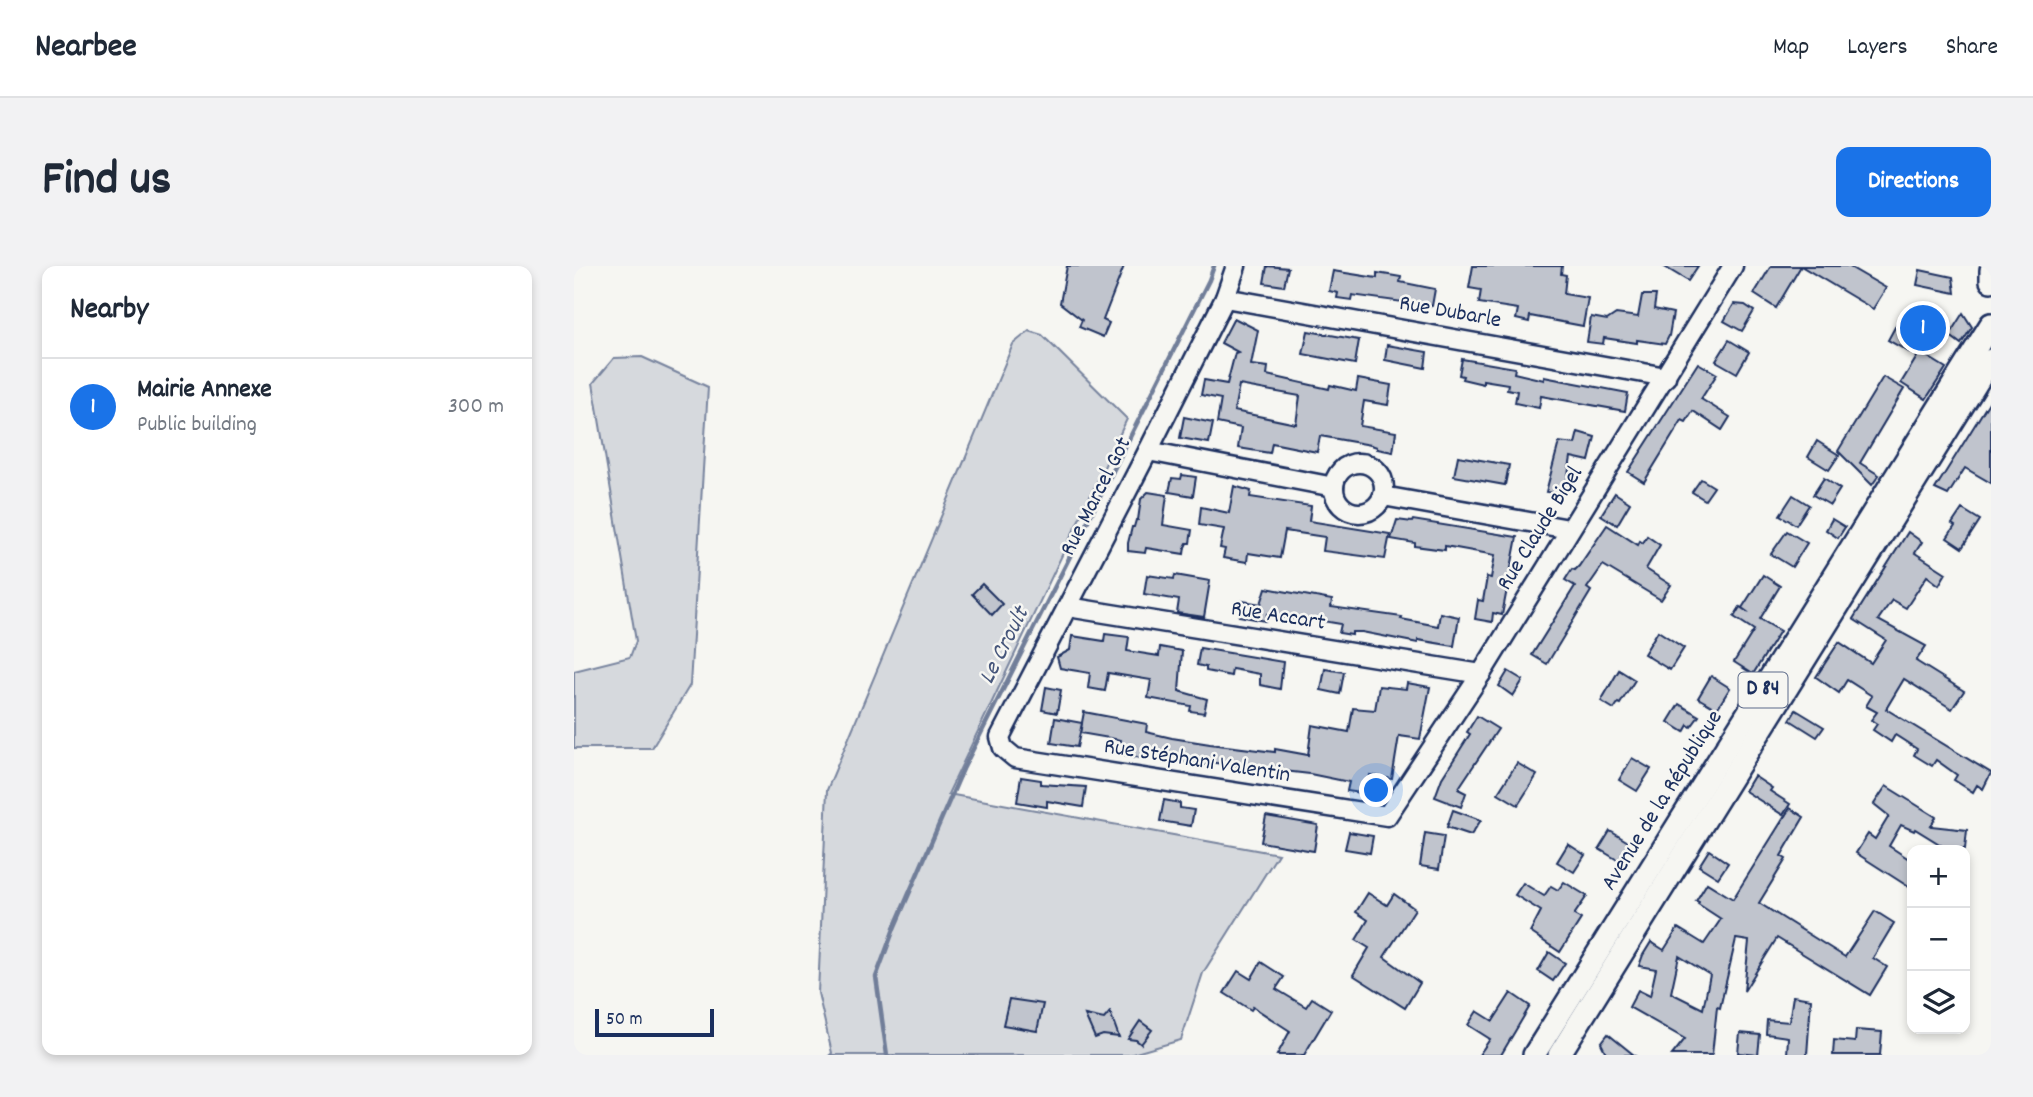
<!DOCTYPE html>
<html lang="en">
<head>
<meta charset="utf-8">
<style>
  :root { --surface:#fff; --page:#f2f2f3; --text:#1f2937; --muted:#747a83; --line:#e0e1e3; --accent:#1a73e8 }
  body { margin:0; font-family:Dekko,sans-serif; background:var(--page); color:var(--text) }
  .controls { position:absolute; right:21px; bottom:21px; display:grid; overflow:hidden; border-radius:14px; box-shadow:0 4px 10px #0003 }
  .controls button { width:63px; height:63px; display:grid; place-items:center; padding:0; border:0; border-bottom:2px solid var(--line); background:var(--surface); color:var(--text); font:35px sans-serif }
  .scale { position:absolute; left:21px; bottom:18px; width:119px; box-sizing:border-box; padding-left:7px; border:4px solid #1b2f5e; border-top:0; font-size:19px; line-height:24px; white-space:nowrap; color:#1b2f5e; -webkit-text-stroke:5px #f6f6f2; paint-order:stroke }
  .you { position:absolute; left:803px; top:525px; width:24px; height:24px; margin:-18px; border:5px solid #fff; border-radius:50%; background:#1a73e8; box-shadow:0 0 0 10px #1a73e833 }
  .badge { display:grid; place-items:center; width:46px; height:46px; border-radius:50%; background:var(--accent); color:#fff; font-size:23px; font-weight:700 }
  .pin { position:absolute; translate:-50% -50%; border:4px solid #fff; box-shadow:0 2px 7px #0006 }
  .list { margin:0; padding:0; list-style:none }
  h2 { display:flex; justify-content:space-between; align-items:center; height:91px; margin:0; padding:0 28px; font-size:30px }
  h2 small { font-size:23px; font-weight:400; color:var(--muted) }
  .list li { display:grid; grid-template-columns:46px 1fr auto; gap:21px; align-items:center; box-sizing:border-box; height:98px; padding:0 28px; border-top:2px solid var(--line) }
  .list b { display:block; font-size:26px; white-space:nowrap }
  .list p { margin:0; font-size:23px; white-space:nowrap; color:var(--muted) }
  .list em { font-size:23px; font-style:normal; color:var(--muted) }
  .icon { flex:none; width:38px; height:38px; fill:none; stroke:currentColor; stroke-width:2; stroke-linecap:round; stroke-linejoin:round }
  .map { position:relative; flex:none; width:1417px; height:789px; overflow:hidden; border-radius:14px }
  header { display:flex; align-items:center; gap:42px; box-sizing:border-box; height:98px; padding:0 35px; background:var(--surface); border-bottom:2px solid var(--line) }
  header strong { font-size:33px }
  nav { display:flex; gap:38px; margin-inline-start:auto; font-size:24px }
  .intro { display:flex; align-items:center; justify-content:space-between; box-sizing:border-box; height:168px; padding:0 42px }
  h1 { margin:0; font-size:49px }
  .button { padding:18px 32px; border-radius:14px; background:var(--accent); color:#fff; font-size:24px; font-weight:700 }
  main { display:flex; gap:42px; padding:0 42px }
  aside { flex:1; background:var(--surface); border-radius:14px; box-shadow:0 4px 10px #0003 }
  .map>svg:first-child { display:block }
</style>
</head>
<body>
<header>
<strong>Nearbee</strong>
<nav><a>Map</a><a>Layers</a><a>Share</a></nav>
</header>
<div class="intro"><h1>Find us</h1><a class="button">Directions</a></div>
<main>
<aside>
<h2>Nearby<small></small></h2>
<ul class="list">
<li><span class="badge">1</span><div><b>Mairie Annexe</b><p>Public building</p></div><em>300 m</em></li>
</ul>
</aside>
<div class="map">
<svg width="1417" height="789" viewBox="0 0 1417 789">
  <rect width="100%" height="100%" fill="#f6f6f2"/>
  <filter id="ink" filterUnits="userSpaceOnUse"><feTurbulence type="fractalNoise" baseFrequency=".0143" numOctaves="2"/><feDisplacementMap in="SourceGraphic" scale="14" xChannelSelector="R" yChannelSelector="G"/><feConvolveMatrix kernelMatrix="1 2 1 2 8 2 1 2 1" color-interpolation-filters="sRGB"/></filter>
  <g filter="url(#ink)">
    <g fill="#d6d9dd" stroke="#78849e" stroke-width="2">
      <polygon points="455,65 468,69 553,153 374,528 704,588 629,707 607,774 555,789 256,789 258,787 244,727 253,524 439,78"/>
      <polygon points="68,91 134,121 116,419 78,482 0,482 0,405 56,391 62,375 19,117 40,92"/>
    </g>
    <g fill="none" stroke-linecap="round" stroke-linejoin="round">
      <polyline stroke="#717e99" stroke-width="4.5" points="313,789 302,711 321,660 389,503 635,14 640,0"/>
    </g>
    <g fill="#c0c4cd" stroke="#1b2f5e" stroke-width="2" fill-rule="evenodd">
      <polygon points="493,0 550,0 529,54 535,57 529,71 505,61 508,54 486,37"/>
      <polygon points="693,0 714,2 710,20 690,17"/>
      <polygon points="899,0 988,0 987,8 992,9 990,28 1014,32 1009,60 956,50 955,56 942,53 944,43 905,37 907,24 895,22"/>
      <polygon points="1089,0 1124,0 1114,15"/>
      <polygon points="1197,0 1227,0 1202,42 1180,28"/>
      <polygon points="1227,0 1274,0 1312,22 1299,43"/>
      <polygon points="1346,4 1379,11 1381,27 1343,19"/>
      <polygon points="759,5 803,12 803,7 827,11 826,16 861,23 858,40 778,29 777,34 763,32 764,27 755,25"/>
      <polygon points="1068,29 1082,29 1080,43 1099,47 1095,70 1091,78 1063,74 1063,77 1030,72 1029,78 1013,76 1017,51 1033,54 1042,48 1064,51"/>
      <polygon points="1160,38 1171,39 1180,45 1168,65 1150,55"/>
      <polygon points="1389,47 1398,61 1387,78 1375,69"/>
      <path d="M660 52 684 64 677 99 694 101 693 109 755 123 756 119 782 125 784 113 817 119 814 139 790 135 786 160 822 166 819 186 803 183V181L797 179 746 170 743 186 698 177 696 187 664 182 667 162 643 157 647 133 627 129 630 114 653 118 661 87 664 86 647 77ZM665 119 726 130 722 158 660 145Z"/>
      <polygon points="1326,52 1337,59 1341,53 1351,59 1335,86 1314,74"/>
      <polygon points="734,65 785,74 781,98 729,88"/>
      <polygon points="1155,74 1175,86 1163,107 1142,95"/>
      <polygon points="813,79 853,86 851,102 811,94"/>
      <polygon points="1346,86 1372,102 1352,133 1327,117"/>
      <polygon points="888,93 941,102 940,107 970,114 970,111 1054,127 1051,145 967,130 965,142 941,137 943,125 933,123 934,118 909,114 909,118 888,113 889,110 885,109"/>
      <polygon points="1124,97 1143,108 1127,133 1156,151 1148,164 1119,145 1112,156 1108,154 1070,216 1054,206"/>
      <polygon points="1309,111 1330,123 1286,197 1305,209 1298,219 1264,185"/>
      <polygon points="1417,133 1417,217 1391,202 1374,229 1361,223"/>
      <polygon points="610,151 639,157 635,177 606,172"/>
      <polygon points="1004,166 1021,171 1015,195 997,191 991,228 972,226 985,176 1001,178"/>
      <polygon points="1243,175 1265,189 1255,204 1234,191"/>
      <polygon points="884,190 935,199 931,219 880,210"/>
      <polygon points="608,209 622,211 619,230 595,226 598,212 607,213"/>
      <polygon points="1250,212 1266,223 1256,239 1239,229"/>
      <polygon points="1127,213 1140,221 1131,234 1118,226"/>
      <polygon points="660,220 677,225 676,231 737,240 735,255 816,268 811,293 749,285 751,271 711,265 706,292 674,287 673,296 649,292 651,283 646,282 650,263 625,259 627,241 655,247"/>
      <polygon points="574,226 593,229 589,259 618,264 616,277 613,277 611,281 610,288 572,282 571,287 554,285 554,277 558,261 560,261 562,254 564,254 567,233"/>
      <polygon points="1041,227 1056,237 1043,259 1027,249"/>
      <polygon points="1219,229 1235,239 1222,259 1206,249"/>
      <polygon points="1388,243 1406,254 1388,282 1373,272 1381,260 1378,258"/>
      <polygon points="1258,253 1271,261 1264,272 1252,264"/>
      <polygon points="823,254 838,256 839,254 943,271 928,349 919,347 918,356 901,353 904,334 909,335 913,311 917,312 921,289 871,280 871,284 841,280 841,277 817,273"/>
      <polygon points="1033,259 1064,279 1066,275 1069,277 1073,270 1086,279 1072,303 1097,319 1087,334 1029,299 1013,322 1017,325 973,398 958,389 1001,320 991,314 998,303 1001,304 1005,300"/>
      <polygon points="1213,265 1233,277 1218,301 1197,288"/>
      <polygon points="1334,266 1348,276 1341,287 1372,307 1365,319 1353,310 1332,342 1318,334 1304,354 1352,380 1342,395 1390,425 1378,443 1330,413 1312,443 1417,507 1409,523 1403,519 1399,526 1380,514 1383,509 1362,494 1358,500 1340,489 1343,483 1321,469 1317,476 1299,464 1303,458 1297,454 1303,446 1292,440 1298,430 1273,414 1265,427 1242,411 1265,376 1297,397 1312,374 1279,353"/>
      <polygon points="573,309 600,313 601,309 636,315 630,351 603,347 605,334 570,328"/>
      <polygon points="1189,309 1206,320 1186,353 1206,365 1179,408 1160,396 1180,364 1160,351 1166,341 1175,347 1168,342"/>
      <polygon points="408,318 428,338 418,349 398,328"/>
      <polygon points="692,322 758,334 757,341 828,351 827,353 864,360 866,347 885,351 880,380 844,374 844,377 788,366 778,366 778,369 765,367 767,358 725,351 724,354 693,348 692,355 665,350 668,335 687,338"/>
      <polygon points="1084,365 1110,382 1096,404 1070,388"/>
      <polygon points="531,368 555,371 553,385 585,390 586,381 608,385 605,425 633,433 630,447 616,445 617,440 574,432 577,414 534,407 531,425 514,422 516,407 486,402 483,391 496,384 498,370 530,375"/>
      <polygon points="626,382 709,396 706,423 686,419 686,408 658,403 657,410 632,405 632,401 623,399"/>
      <polygon points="751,403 770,406 766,428 747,424"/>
      <polygon points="1045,404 1061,414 1046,438 1044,437 1040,443 1027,435"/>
      <polygon points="934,405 949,414 939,430 925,420"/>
      <polygon points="1137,410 1156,422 1143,443 1124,432"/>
      <polygon points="833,417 856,421 846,473 825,470 818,513 796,509 793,528 773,525 775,516 736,508 633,496 632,500 608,496 609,492 569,486 568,492 545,488 547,474 506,467 510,446 573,458 572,466 598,472 636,478 701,486 701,483 734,489 738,459 775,466 779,442 801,444 805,420 832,423"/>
      <polygon points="472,421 487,424 483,447 468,444"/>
      <polygon points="1105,438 1125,450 1117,461 1114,459 1110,466 1094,456"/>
      <polygon points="1222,444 1250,461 1243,471 1216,454"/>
      <polygon points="903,450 924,463 884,523 892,527 887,541 861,531 868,512 896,468 893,466"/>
      <polygon points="481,452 508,457 503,481 477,477"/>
      <polygon points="1058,492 1077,503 1063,525 1045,514"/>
      <polygon points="943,497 963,509 944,539 924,527"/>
      <polygon points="1180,510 1198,522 1196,525 1216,538 1209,549 1171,525"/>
      <polygon points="447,511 467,514 467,518 512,521 509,541 473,535 473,541 443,536"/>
      <polygon points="1312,520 1362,551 1357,560 1393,564 1391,583 1367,581 1367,579 1341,563 1340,565 1327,559 1315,580 1338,595 1338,623 1282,587 1294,568 1301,573 1315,550 1300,538"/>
      <polygon points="590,534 606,537 606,542 620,544 617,560 586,555"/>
      <path d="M1216 542 1230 551 1207 590 1212 593 1185 637 1271 691 1301 645 1320 657 1299 692 1313 701 1296 729 1203 672 1170 725 1175 675 1162 673 1146 742 1143 741 1138 789H1098L1111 773 1055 741 1064 724 1076 730 1082 703 1065 700 1069 689 1077 676 1090 684 1104 662 1130 678 1147 653 1124 638 1125 636 1122 635 1133 617 1159 633ZM1105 690 1136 709 1129 743 1097 727Z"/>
      <polygon points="879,544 907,554 897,569 873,561"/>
      <polygon points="692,550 744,559 740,585 687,576"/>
      <polygon points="1036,565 1056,577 1045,595 1025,583"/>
      <polygon points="775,566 799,570 796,587 771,583"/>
      <polygon points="851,567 870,570 865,603 846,600"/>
      <polygon points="994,578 1011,589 1000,606 983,596"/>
      <polygon points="1135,584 1154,597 1144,612 1125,600"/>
      <polygon points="990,616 1013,630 1000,649 1007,653 986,686 956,666 967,645 941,629 949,617 970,630 977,620 984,624"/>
      <polygon points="794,627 813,639 820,628 841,643 810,691 846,717 831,742 779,709 795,682 782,674 794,654 782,646"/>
      <polygon points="975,686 991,697 979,715 964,705"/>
      <polygon points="687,696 710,711 702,723 732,741 738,732 757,744 730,789 703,789 716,765 679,741 677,744 650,727 664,705 677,713"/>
      <polygon points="937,727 956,740 927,789 905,789 916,773 894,759 903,745 919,755"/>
      <polygon points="1219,730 1237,733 1233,789 1213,789 1214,771 1192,768 1193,754 1215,756"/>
      <polygon points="435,733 469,738 463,765 429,759"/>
      <polygon points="536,746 545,771 529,769 521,772 511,749 530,753"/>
      <polygon points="566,755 578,764 567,778 562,774 554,773"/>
      <polygon points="1282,764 1308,766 1306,789 1259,789 1260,774 1281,776"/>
      <polygon points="1166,767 1186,769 1184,789 1164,787"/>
      <polygon points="1034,768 1060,789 1033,789 1027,777"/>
    </g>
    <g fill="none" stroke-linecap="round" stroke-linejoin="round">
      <defs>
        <g id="minor">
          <polyline points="662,0 651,32 574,185 426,471 429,482 441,492 813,550 907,408 1159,0"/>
          <polyline points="651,32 1092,111"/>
          <polyline points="574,185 760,221"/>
          <circle cx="785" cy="222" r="25"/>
          <polyline points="809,230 995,263"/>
          <polyline points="494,341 907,408"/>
        </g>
        <g id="major">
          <polyline points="1417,4 1417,15"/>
          <polyline points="960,789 1417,58"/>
          <polyline points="985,789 1417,94"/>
        </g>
      </defs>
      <use href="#minor" stroke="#1b2f5e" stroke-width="23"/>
      <use href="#major" stroke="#1b2f5e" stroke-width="26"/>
      <use href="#minor" stroke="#f6f6f2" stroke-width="18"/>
      <use href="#major" stroke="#f6f6f2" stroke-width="21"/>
    </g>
  </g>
  <g text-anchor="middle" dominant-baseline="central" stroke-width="5" stroke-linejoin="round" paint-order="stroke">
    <rect fill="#f6f6f2" stroke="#5d6b8a" stroke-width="2" x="1164.5" y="406.5" width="49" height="35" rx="5"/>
    <g font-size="21" font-weight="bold" fill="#1b2f5e">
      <text x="1189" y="424">D 84</text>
    </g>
    <g font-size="23" fill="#1b2f5e" stroke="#f6f6f2">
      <text transform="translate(876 47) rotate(10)">Rue Dubarle</text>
      <text transform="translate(523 231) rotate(-63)">Rue Marcel Got</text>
      <text transform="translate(967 263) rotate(-58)">Rue Claude Bigel</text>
      <text transform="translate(704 351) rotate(9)">Rue Accart</text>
      <text transform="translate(623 496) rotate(9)">Rue Stéphani Valentin</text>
      <text transform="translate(1089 535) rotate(-58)">Avenue de la République</text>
    </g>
    <g font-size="24" font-style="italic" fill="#46567b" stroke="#f6f6f2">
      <text transform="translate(431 380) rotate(-63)">Le Croult</text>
    </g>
  </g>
</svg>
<div class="controls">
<button>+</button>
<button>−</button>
<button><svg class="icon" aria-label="layers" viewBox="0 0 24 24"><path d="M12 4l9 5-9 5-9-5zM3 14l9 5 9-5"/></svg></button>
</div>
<div class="scale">50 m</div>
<div class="you"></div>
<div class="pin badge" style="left:1349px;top:62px">1</div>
</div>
</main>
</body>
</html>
